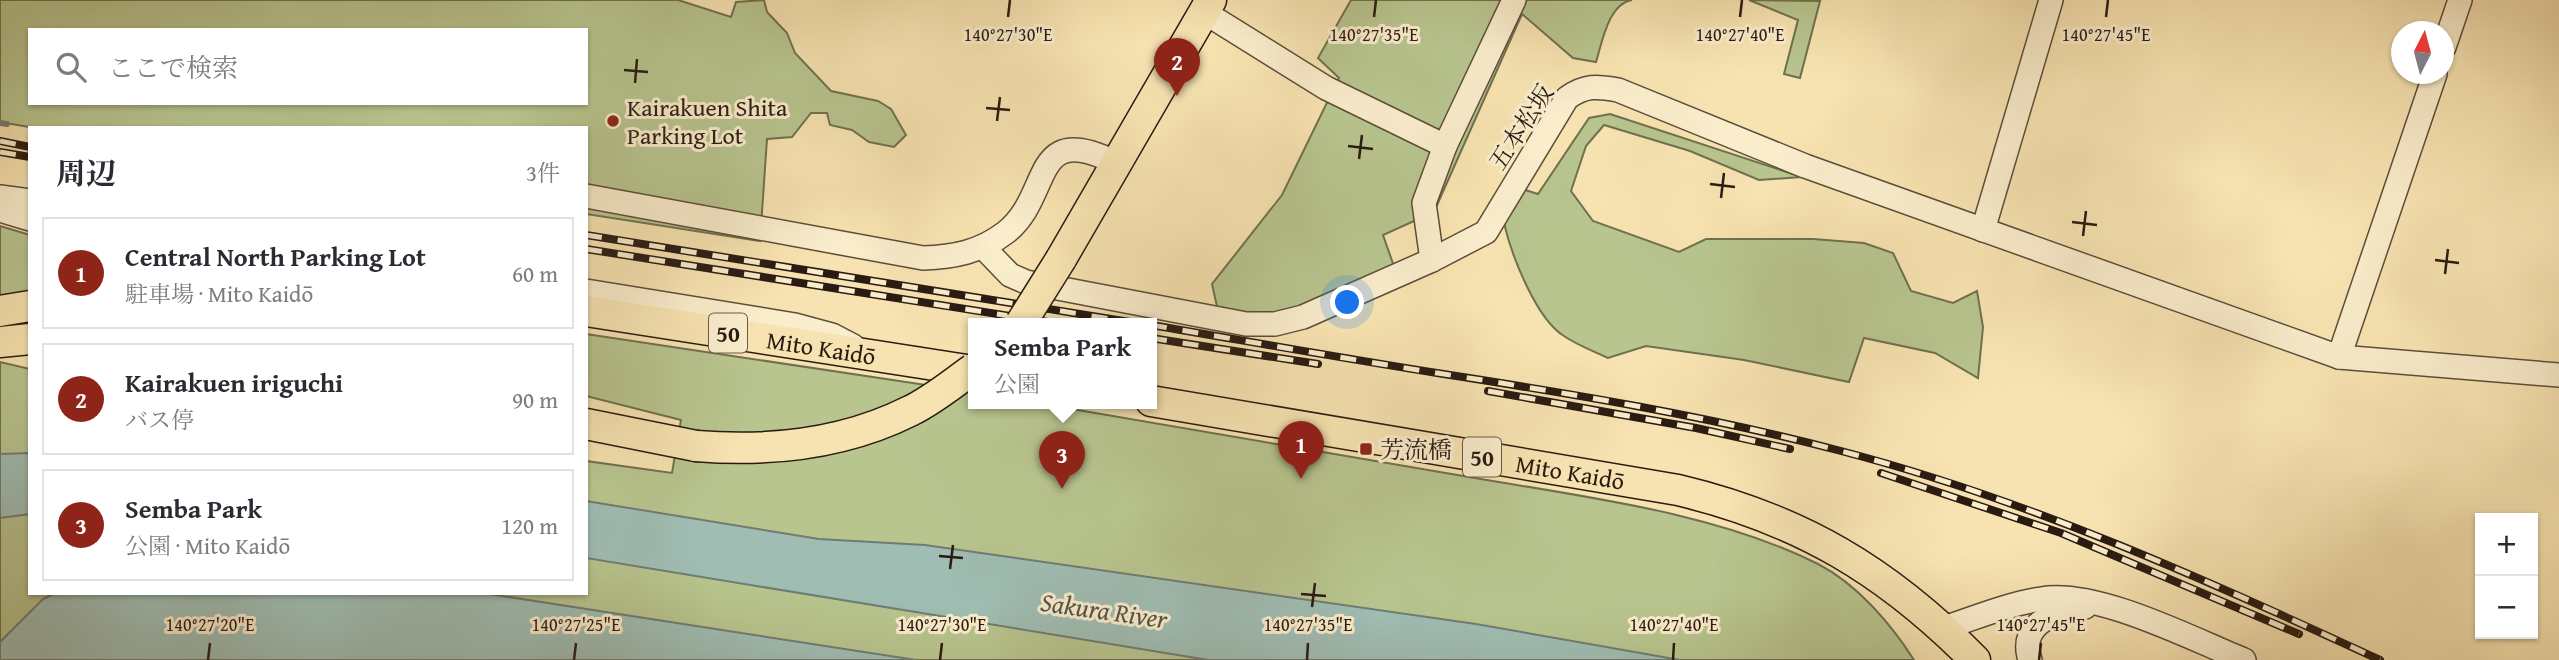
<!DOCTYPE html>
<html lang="ja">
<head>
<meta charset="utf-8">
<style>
  :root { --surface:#fff; --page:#f2f2f3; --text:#2b2b33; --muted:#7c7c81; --line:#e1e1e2; --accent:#8f2418 }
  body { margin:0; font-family:"Gentium Book Plus","Noto Serif JP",serif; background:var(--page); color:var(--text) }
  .controls { position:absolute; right:21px; bottom:21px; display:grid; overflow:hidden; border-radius:0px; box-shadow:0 2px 5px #0004 }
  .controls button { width:63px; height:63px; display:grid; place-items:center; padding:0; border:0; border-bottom:2px solid var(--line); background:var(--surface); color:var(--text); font:35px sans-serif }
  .compass { position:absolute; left:2391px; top:21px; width:63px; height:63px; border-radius:50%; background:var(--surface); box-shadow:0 2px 5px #0004; rotate:6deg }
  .you { position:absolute; left:1348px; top:303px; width:24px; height:24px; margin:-18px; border:5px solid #fff; border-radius:50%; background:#1a73e8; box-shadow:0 0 0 10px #1a73e833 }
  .badge { display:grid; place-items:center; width:46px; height:46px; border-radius:50%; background:var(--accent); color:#fff; font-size:23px; font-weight:700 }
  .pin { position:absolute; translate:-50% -58px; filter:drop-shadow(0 2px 4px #0008) }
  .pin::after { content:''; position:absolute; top:37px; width:24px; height:21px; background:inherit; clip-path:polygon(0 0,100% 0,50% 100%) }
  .popup { position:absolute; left:968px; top:318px; width:189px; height:91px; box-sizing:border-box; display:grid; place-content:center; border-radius:0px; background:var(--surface); filter:drop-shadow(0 2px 5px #0005); font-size:23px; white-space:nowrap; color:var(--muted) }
  .popup b { font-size:26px; color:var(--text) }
  .popup::after { content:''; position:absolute; left:50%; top:100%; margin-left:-14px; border:14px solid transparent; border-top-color:var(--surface) }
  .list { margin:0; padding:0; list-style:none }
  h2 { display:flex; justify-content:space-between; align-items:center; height:91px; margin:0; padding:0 28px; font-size:30px }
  h2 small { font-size:23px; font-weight:400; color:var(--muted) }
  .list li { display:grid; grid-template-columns:46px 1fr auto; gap:21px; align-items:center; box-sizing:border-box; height:112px; margin:0 14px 14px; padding:0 14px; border:2px solid var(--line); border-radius:0px }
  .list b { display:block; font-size:26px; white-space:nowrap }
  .list p { margin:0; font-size:23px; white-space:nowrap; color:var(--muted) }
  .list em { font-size:23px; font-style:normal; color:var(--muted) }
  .icon { flex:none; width:38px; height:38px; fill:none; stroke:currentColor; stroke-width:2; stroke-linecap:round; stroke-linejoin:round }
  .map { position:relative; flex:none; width:2559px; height:660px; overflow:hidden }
  .search { position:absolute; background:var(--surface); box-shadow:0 2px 5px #0004; left:28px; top:28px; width:560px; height:77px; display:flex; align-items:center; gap:18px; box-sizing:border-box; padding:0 24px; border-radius:0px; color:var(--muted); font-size:26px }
  .panel { position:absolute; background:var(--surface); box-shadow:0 2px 5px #0004; left:28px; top:126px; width:560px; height:469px; border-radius:0px }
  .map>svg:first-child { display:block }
</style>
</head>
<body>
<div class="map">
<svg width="2559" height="660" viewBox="0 0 2559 660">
  <rect width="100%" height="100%" fill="#f7e3b1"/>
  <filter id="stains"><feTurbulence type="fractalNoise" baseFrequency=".00286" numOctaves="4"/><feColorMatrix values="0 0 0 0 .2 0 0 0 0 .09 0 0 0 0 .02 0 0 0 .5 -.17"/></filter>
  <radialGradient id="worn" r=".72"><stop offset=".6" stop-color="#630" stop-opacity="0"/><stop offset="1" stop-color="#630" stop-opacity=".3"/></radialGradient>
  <g fill="#b8c58f" stroke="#707050" stroke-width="2" fill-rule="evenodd">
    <path d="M0 0H678L731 17 736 2 764 0 767 12 787 33 795 53 831 91 878 101 891 109 906 135 894 147 869 142 852 130 830 125 827 113H811L792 137 767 139 760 241 586 214V128H35L0 122ZM30 30H586V103H30Z"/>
    <path d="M1351 0H1632C1608 4 1602 43 1596 62L1573 58 1522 14 1434 212 1383 235 1397 275 1303 317 1220 320 1212 284 1282 195 1339 78 1318 58Z"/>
    <polygon points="1749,0 1820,1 1800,78 1784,74 1798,20"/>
    <path d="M1610 114 1802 177 1759 180 1690 151 1604 125 1586 146 1571 191 1593 221 1679 252 1706 239H1813L1864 243 1893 253 1911 291 1953 303 1977 291 1983 327 1978 378 1935 353 1864 338 1849 382 1744 360 1646 346 1608 358C1593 351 1577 345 1564 336 1536 319 1511 254 1504 223L1522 189 1538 194 1589 118Z"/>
    <polygon points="0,226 30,235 30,307 0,299"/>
    <path d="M586 334 973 392V403H1037C1183 428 1329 453 1475 478 1586 497 1717 513 1818 564 1857 584 1891 624 1914 660H0V362L30 369V593H586V461L672 473 681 420 586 396Z"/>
  </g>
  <g fill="#9fbdb3" stroke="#707c73" stroke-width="2">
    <polygon points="30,453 30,514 0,518 0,454"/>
    <polygon points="586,501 819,539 925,545 1476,624 1680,660 1208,660 586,558"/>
    <polygon points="55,593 483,593 916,660 0,660 0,642 43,599"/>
  </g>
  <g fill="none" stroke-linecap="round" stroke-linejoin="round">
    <polyline stroke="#707c73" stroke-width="6" points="0,123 7,124"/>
    <defs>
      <g id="minor">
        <polyline points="1204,12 1326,88 1445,146"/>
        <polyline points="2444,47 2460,0"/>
        <path d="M586 196 923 258C954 257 980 252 1005 233 1053 197 1029 120 1114 162"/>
        <polyline points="0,197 30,201"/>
        <polyline points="0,210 30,219"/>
        <polyline points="1983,230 2051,0"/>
        <path d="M983 247 1010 275 1026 282 1246 324H1275L1303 317 1432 260 1486 232 1567 98C1585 85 1597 86 1618 90L1805 166 2339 357 2559 375"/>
        <polyline points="1432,260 1424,203 1445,146 1514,0"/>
        <polyline points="586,291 795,325 832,335 853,346"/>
        <polyline points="2339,357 2435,74"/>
        <path d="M1944 628C1975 618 2008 604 2041 599 2096 589 2192 639 2244 660"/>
        <path d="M2030 660C2018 623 2056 611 2085 607"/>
      </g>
      <g id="major">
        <polyline points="1061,259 1211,0"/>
        <polyline points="0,311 30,306"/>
        <path id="s1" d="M586 311 973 371"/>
        <polyline points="0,342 30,339"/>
        <path id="s2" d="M1151 401 1678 490C1800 519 1887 571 1975 660"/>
        <polyline points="586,424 696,446"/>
      </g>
    </defs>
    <use href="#minor" stroke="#5c4d3a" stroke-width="26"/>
    <use href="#major" stroke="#291b12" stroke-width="33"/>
    <use href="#minor" stroke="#faedcc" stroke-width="23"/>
    <use href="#major" stroke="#f7e3b1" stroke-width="30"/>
    <defs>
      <g id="rail">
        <polyline points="0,141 30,147"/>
        <polyline points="0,152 30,157"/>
        <polyline points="586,235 1136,323"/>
        <polyline points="586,249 1054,323"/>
        <path d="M1151 325C1246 341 1342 358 1437 373 1573 394 1708 416 1841 451 2029 500 2205 579 2380 660"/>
        <polyline points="1151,338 1318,364"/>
        <polyline points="1488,391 1696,428 1790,449"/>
        <polyline points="1881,473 2061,533 2299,634"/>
      </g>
    </defs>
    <use href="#rail" stroke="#291b12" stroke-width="8"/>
    <use href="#rail" stroke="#faedcc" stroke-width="5" stroke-dasharray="16" stroke-linecap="butt"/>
    <defs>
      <g id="major-bridge">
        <polyline points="1021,323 1061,259"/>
        <path d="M696 446C770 452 844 444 910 411 933 400 953 383 973 369"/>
      </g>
    </defs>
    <use href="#major-bridge" stroke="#291b12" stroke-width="33" stroke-linecap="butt"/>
    <use href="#major-bridge" stroke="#f7e3b1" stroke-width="30"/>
  </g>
  <path fill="none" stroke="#291b12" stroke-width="2.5" d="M1008 17 1010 0M1374 17 1376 0M1740 17 1742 0M2106 17 2108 0M624 70 648 72M635 83 637 59M986 108 1010 110M997 121 1000 97M1348 146 1373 149M1359 159 1362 135M1710 184 1735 187M1721 198 1724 173M2072 222 2097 225M2083 236 2086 211M2435 260 2459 263M2445 274 2448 249M939 556 963 558M950 569 953 545M1301 594 1326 596M1312 607 1315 583M208 660 210 643M574 660 576 643M940 660 942 643M1307 660 1308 643M1673 660 1674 643M2039 660 2041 643"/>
  <g fill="#8f2418" stroke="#faedcc" stroke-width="2.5">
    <circle cx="613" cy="121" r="7"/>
    <rect x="1359" y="442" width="14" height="14" rx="3.5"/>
  </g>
  <g text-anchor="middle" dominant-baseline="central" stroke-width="6" stroke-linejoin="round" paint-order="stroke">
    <g fill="#faedcc" stroke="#685a4a" stroke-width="2">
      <rect x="709" y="313.5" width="38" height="39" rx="5"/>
      <rect x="1463" y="437.5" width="38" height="39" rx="5"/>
    </g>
    <g font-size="23" font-weight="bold" fill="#291b12">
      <text x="728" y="333">50</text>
      <text x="1482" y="457">50</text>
    </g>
    <g font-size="24" fill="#291b12" stroke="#faedcc" text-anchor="start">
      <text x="627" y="107">Kairakuen Shita<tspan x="627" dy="28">Parking Lot</tspan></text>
      <text x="1380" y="449">芳流橋</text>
    </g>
    <g font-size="24" fill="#291b12" stroke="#faedcc">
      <text transform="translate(1521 127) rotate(-57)">五本松坂</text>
      <text stroke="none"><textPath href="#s1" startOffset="238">Mito Kaidō</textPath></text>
      <text stroke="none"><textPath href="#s2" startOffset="425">Mito Kaidō</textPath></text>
    </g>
    <g font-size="26" font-style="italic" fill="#52544a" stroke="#faedcc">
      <text transform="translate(1104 610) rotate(8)">Sakura River</text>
    </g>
  </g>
  <g font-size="18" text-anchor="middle" fill="#291b12" stroke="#faedcc" stroke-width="6" stroke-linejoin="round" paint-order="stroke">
    <text x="1008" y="41">140°27'30"E</text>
    <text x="1374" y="41">140°27'35"E</text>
    <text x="1740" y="41">140°27'40"E</text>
    <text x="2106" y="41">140°27'45"E</text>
    <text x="210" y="631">140°27'20"E</text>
    <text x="576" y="631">140°27'25"E</text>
    <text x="942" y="631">140°27'30"E</text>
    <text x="1308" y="631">140°27'35"E</text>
    <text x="1674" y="631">140°27'40"E</text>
    <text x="2041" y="631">140°27'45"E</text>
  </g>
  <rect width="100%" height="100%" filter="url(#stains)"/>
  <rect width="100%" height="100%" fill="url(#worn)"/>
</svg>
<div class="controls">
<button>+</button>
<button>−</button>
</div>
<svg class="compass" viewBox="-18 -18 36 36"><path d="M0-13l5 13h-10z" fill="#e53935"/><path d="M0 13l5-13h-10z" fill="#7c7c81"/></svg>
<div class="you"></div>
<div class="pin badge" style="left:1301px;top:479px">1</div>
<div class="pin badge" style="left:1177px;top:96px">2</div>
<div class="pin badge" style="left:1062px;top:489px">3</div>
<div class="popup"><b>Semba Park</b>公園</div>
<div class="search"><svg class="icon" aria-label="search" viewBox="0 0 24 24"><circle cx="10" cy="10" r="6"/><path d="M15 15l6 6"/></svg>ここで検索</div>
<section class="panel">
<h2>周辺<small>3件</small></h2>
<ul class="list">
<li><span class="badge">1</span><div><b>Central North Parking Lot</b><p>駐車場 · Mito Kaidō</p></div><em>60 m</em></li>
<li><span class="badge">2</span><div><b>Kairakuen iriguchi</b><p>バス停</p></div><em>90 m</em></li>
<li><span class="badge">3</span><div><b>Semba Park</b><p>公園 · Mito Kaidō</p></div><em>120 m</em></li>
</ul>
</section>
</div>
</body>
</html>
